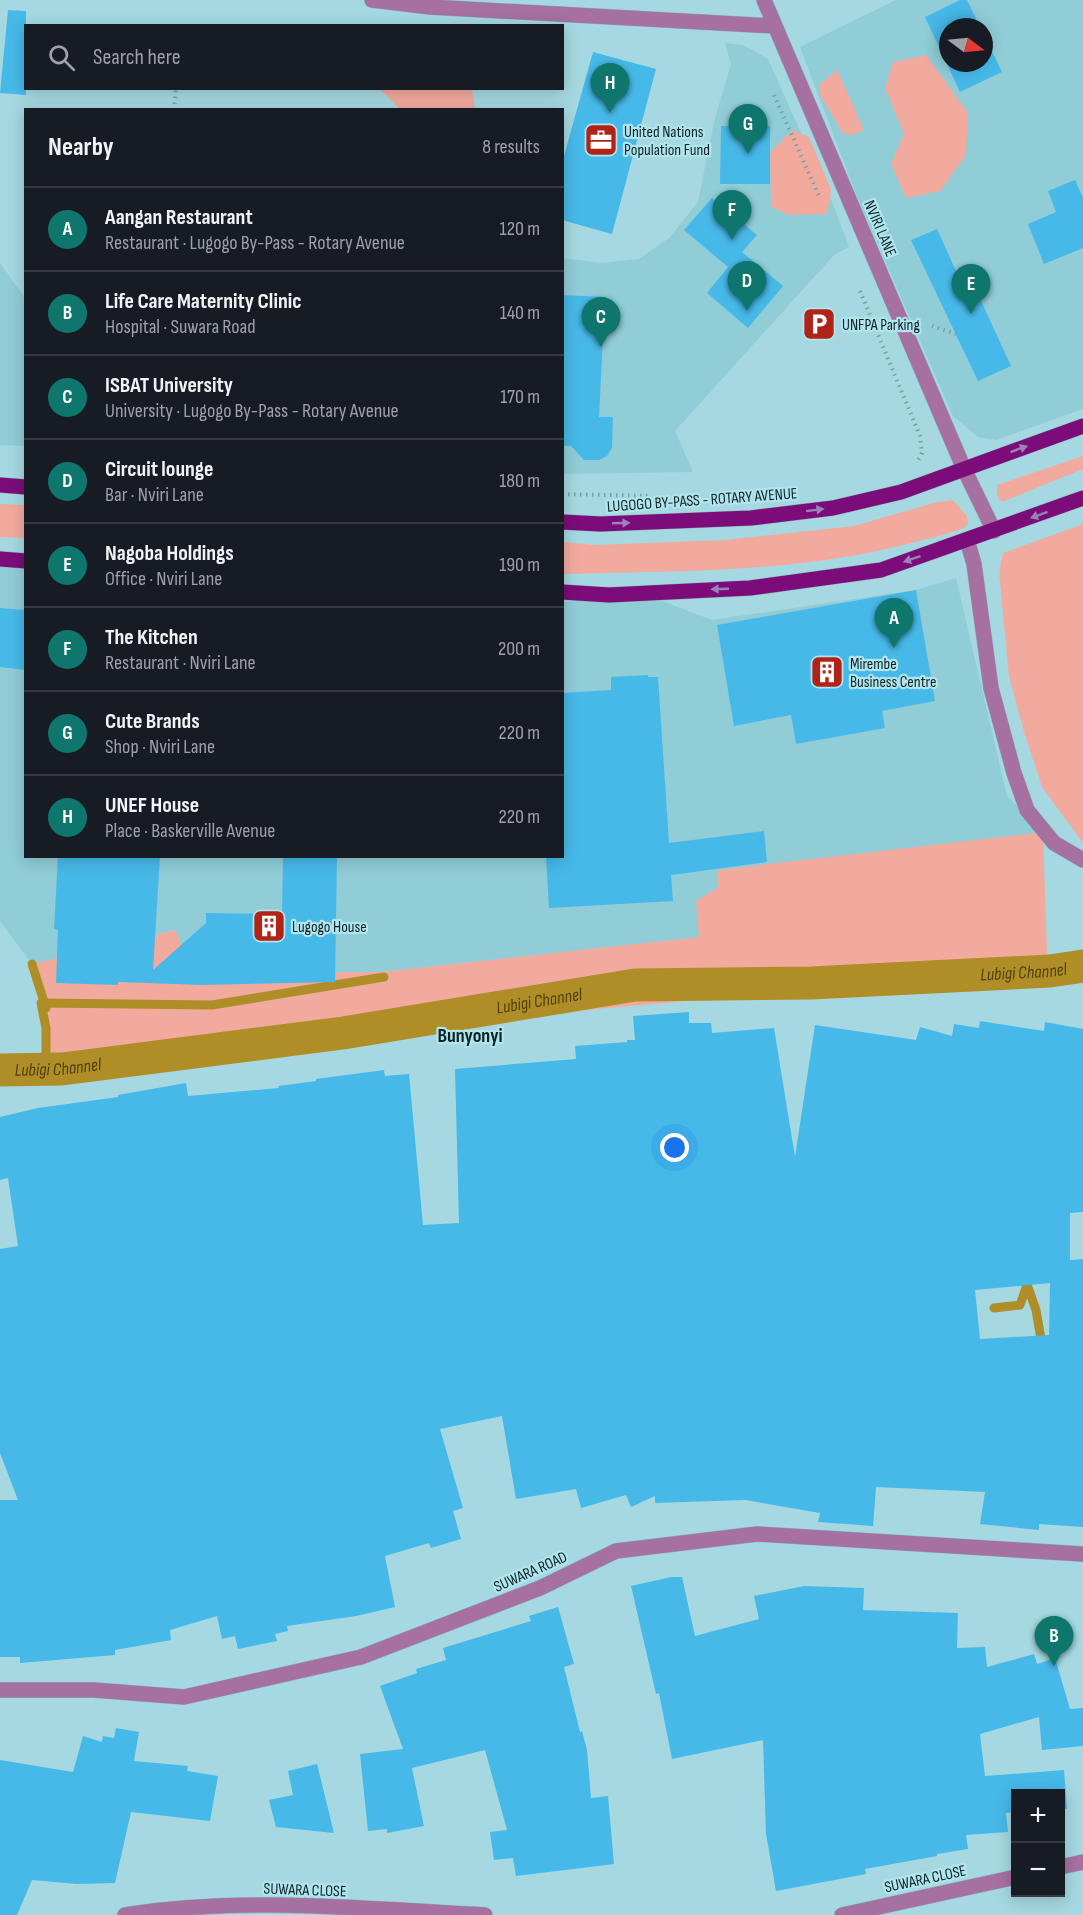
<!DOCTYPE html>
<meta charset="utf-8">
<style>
body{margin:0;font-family:"Sofia Sans Condensed",sans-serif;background:#242831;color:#f1f3f6}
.controls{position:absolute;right:18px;bottom:18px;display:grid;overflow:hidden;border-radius:0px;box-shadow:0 3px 15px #0003}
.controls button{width:54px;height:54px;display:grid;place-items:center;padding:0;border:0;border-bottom:2px solid #363941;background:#171b24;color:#f1f3f6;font:30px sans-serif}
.compass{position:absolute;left:939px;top:18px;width:54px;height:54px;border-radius:50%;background:#171b24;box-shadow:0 3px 15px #0003;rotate:106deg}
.you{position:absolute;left:675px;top:1148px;width:21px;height:21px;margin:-15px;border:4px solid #fff;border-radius:50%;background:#1a73e8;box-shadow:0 0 0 9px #1a73e833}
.badge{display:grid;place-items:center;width:39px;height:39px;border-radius:50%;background:#0f766e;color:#fff;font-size:20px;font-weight:700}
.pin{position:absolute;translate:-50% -50px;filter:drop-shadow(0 2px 3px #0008)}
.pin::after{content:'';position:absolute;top:32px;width:21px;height:18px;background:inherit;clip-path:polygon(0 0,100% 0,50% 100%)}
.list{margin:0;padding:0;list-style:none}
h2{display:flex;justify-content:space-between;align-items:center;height:78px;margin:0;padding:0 24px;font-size:26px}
h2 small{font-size:20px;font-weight:400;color:#9ea1a6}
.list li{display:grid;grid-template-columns:39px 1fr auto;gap:18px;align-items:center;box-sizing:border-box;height:84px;padding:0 24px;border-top:2px solid #363941}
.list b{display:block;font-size:22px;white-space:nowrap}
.list p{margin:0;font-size:20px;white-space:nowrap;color:#9ea1a6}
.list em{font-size:20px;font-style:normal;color:#9ea1a6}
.icon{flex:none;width:33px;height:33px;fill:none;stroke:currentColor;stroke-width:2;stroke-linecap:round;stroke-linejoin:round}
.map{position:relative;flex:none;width:1083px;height:1915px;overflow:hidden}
.search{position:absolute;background:#171b24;box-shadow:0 3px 15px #0003;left:24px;top:24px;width:540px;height:66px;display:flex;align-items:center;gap:15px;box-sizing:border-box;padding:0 21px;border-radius:0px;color:#9ea1a6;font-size:22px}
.panel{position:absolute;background:#171b24;box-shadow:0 3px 15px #0003;left:24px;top:108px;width:540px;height:750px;border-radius:0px}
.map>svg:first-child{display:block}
</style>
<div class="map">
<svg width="1083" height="1915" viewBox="0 0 1083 1915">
<rect width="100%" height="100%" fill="#a5d8e1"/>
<g fill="#90cdd7" fill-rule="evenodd">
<path d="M896,0h187v409l-87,31 -18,-3 -25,-21 -97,-222 -56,-147zM948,27h36v36h-36z"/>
<path d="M725,43l18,2 25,14 66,148 15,40 -15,8 -159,176 18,41 -130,2v-216l39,5 37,-4 30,-21 29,-36 17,-84 16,-54z"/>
<path d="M0,263l25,35v148l-25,-1z"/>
<path d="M0,552l25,2 1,302h536l1,-254 88,-5 61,23 204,-30 40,-12 51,218 36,36 -326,56 -21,13 4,36 -319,35 -190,1 -16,-43 -143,34 -32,-43z"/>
</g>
<g fill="#f3aa9e">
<path d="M926,55l42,58 -2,42 -26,36 -34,7 -15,-34 13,-30 -19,-46 8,-26z"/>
<path d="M837,70l27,60 -12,5 -9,-1 -24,-41v-8z"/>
<path d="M380,89h92l3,20h-75z"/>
<path d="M792,130l17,7 22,52 -1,13 -4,12 -37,1 -18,-8 -1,-54z"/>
<path d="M1083,456v13l-79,32 -5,-1 -2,-4v-11z"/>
<path d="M953,500l14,16 1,7 -4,5c-17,7 -35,10 -53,15 -114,30 -231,28 -348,31v-32l31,3 131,-5 129,-14 83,-24z"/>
<path d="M0,504l25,1v33l-25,-1z"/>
<path d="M1083,524v319l-41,-56 -18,-55 -15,-55 -10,-105 4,-19z"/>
<path d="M1043,832l5,152 -140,7 -95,-1 -318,28 -205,25 -244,24v-63l-14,-40 144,-34 15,43 190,-1 318,-35 -3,-36 21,-13 1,-18z"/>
</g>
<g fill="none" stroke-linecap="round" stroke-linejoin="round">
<g stroke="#b08e27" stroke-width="9">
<path d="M32,964l14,44"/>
<path d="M62,1069l-16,-2v-39l-5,-25 171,2 172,-28"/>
<path d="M1024,1276l12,34 6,35"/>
<path d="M994,1308l26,-3 7,-20"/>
</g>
<path stroke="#b08e27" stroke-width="33" id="s1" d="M0,1070l62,-1 281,-36 292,-48 176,-2 239,-12 33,-5"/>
</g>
<g fill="#47b9e9" fill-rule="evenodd">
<path d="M960,0h7l13,27h-32v36h36v-28l18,37 -42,20 -35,-75z"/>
<path d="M8,10l18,1v84l-26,-2z"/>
<path d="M593,52l63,17 -44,165 -50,-14v-57z"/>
<path d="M721,126h49v58h-50z"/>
<path d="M1075,180l8,18v50l-39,16 -16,-40 28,-12 -8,-21z"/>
<path d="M712,198l45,37 -15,17 41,34 -35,42 -41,-35 21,-26 -44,-37z"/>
<path d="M937,229l24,53 9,-5 41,89 -33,15 -67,-141z"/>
<path d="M562,295l43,2 -6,120h14l-1,31 -5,8 -8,4h-15l-13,-14h-9z"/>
<path d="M916,590l19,111 -53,10 3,17 -89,16 -5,-29 -57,11 -17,-101z"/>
<path d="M0,608l26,2v60l-26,-3z"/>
<path d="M648,675v2h10l11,166 95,-12 3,31 -96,13 2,26 -124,7 -3,-52h16v-163l49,-3v-13z"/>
<path d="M58,856h102l-7,114 53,-47v-10l76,1 1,-58h54l-2,126 -133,3 -84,-3v3l-62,-2 2,-53 -4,-1z"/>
<path d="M689,1012v11h22l1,10 62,-5 21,129 20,-132 101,15 4,-13 32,9 2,-12 25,4 1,-7 64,10 1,-9 38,7v183l-13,1v47l13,-1v268l-44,-3v6l-59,-6 5,-32 -109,-5 -3,39 -55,-4 2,-9 -75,-13 -90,3v-7l-24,11 -5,-12 -45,13 -5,-19 -60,10 -14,-83 -62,13 23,79 -10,3 8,28 -30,9 -2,-5 -44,13 10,51 -39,9 -69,10 1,5 -13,3 2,7 -39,8 -3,-13 -13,3 -5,-23 -47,14 1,10 -56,10v5l-95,8v-6h-20v-157h18l-18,-47v-204l18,-3 -10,-68 -8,2v-63l38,-9 80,-11v-2l68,-12 2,13 91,-8 -1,-2 38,-5v-2l68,-9 1,6 24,-2 14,151 36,-2 -4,-154 121,-10 -1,-13 52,-4v-2h8l-2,-24zM1050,1283l-1,52 -69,4 -5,-49z"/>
<path d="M671,1577h11l13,59 64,-17 -5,-23 50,-10 60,2 -1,22 95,3 -1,35 28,-1 2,20 47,-13 3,10 18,-6 15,51 13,-1v38l-41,4 -3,-33 -59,17 5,42 79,-6 3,39h-7v-15h-44v18l-10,1 2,19 -42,3 2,14 -31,5v2l-72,13 1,5 -90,17 -10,-57 -3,-94 -91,19 -13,-66 -3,1 -25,-108z"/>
<path d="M558,1607l16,57 -10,3 16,65 2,-1 5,19 4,48 17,-2 6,68 -98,12 -3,-18 -19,2 -4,-28 17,-2 -22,-80 -73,18 12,58 -37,7v-4l-19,2 -8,-77 43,-5 -23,-63 37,-13 -1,-4 30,-9 -3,-12 88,-27 -2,-5z"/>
<path d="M116,1728l23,4 -5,29 54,5 -1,5 31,5 -8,45 -79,-9 -16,71 -38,1 -45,-4 -15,35h-17v-155l73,12 10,-36 19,6 1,-6 11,2z"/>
<path d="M317,1764l17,69 -58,-6 -7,-27 24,-5 -5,-24z"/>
</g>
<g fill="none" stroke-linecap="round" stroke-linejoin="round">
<g stroke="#87b4bc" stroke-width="16">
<g id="minor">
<path d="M372,0l58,7 345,19"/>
<path d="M764,0l200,469 30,62"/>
<path d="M967,540l7,24 17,124 23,85 13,37 27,33 29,17"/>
<path d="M0,1690h94l90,7 177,-40 179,-69 76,-37 141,-17 326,20"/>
<path d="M1060,1867l23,-5"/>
<path d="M125,1915c119,-19 240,-6 360,0"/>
<path d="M842,1915l174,-38"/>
</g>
</g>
<g stroke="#87b4bc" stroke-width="16">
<g id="major">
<path d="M0,485l26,2"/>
<path d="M562,522l38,2 151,-6 82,-10 68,-16 182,-66"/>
<path d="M0,559l26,2"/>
<path d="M562,592l47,3 141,-7 131,-18 202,-72"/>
</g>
</g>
<g stroke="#78a2a9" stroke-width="4" stroke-dasharray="1.5 4.5" stroke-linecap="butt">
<path d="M774,95l45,101"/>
<path d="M174,110l2,-22"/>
<path d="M860,291l60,145 2,17 -5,9"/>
<path d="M932,326l24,8"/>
<path d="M562,494l90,2"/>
</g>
<use href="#minor" stroke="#a670a1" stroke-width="15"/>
<use href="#major" stroke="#7c0c79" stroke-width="15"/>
</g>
<defs><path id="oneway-solid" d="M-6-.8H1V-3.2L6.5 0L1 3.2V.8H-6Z" transform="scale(1.5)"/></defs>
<g fill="#9983b9">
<use href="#oneway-solid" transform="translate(1019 449) rotate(-20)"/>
<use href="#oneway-solid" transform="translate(815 510) rotate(-7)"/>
<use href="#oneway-solid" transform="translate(1039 515) rotate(160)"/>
<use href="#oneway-solid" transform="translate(621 523) rotate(-2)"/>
<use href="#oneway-solid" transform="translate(912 559) rotate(161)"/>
<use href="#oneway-solid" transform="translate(720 589) rotate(178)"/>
</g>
<defs>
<g id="office-square" transform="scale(1.725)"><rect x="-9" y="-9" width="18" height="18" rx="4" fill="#b22317" stroke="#b1e5ee"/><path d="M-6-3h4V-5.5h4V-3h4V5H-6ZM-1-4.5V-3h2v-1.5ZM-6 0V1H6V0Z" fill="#fff"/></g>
<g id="parking-square" transform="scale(1.725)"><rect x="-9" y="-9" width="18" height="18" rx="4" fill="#b22317" stroke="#b1e5ee"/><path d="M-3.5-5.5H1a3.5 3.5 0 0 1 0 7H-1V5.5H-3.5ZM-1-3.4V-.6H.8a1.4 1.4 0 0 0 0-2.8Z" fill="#fff"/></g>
<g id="building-square" transform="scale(1.725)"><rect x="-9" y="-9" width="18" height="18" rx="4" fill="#b22317" stroke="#b1e5ee"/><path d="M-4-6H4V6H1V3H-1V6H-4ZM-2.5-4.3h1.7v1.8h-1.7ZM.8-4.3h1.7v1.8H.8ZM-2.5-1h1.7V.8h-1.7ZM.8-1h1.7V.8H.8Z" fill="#fff"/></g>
</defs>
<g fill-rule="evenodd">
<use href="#office-square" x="601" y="140"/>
<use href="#parking-square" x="819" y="324"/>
<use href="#building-square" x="827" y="672"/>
<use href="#building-square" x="269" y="926"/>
</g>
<g text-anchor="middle" stroke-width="4.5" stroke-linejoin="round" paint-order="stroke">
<g font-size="16" fill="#0e2326" stroke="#b1e5ee" text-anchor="start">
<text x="624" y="137">United Nations<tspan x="624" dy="18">Population Fund</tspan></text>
<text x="842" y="330">UNFPA Parking</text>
<text x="850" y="669">Mirembe<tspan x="850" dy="18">Business Centre</tspan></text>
<text x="292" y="932">Lugogo House</text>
</g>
<g font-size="16" fill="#0e2326" stroke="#b1e5ee">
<text transform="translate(881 228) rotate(67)" y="6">NVIRI LANE</text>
<text transform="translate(702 499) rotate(-4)" y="6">LUGOGO BY-PASS - ROTARY AVENUE</text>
<text transform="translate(530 1571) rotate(-24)" y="6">SUWARA ROAD</text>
<text transform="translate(925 1878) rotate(-12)" y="6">SUWARA CLOSE</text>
<text transform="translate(305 1889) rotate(2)" y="6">SUWARA CLOSE</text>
</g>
<g font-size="18" font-style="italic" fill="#524109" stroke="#b1e5ee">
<text dy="6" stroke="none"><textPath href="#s1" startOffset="1030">Lubigi Channel</textPath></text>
<text dy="6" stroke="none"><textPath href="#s1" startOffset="544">Lubigi Channel</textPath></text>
<text dy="6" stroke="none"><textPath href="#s1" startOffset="58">Lubigi Channel</textPath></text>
</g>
<g font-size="20" font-weight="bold" fill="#0e2326" stroke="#b1e5ee">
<text x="470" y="1042">Bunyonyi</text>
</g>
</g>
</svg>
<div class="controls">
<button>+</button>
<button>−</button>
</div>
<svg class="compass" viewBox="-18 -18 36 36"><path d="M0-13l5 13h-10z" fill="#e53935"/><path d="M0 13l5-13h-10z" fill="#9ea1a6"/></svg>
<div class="you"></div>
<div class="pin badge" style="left:894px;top:648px">A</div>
<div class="pin badge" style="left:1054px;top:1666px">B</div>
<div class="pin badge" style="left:601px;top:347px">C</div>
<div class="pin badge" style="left:747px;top:311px">D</div>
<div class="pin badge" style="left:971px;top:314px">E</div>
<div class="pin badge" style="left:732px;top:240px">F</div>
<div class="pin badge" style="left:748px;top:154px">G</div>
<div class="pin badge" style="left:610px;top:113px">H</div>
<div class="search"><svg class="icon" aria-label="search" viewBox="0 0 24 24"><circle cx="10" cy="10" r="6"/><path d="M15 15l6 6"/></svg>Search here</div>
<section class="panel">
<h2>Nearby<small>8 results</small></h2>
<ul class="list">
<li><span class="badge">A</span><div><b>Aangan Restaurant</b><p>Restaurant · Lugogo By-Pass - Rotary Avenue</p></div><em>120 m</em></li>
<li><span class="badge">B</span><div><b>Life Care Maternity Clinic</b><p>Hospital · Suwara Road</p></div><em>140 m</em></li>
<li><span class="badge">C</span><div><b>ISBAT University</b><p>University · Lugogo By-Pass - Rotary Avenue</p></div><em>170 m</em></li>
<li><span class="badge">D</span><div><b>Circuit lounge</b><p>Bar · Nviri Lane</p></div><em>180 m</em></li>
<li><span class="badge">E</span><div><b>Nagoba Holdings</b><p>Office · Nviri Lane</p></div><em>190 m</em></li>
<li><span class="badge">F</span><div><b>The Kitchen</b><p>Restaurant · Nviri Lane</p></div><em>200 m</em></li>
<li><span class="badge">G</span><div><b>Cute Brands</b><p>Shop · Nviri Lane</p></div><em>220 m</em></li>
<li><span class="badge">H</span><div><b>UNEF House</b><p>Place · Baskerville Avenue</p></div><em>220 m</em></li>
</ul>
</section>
</div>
